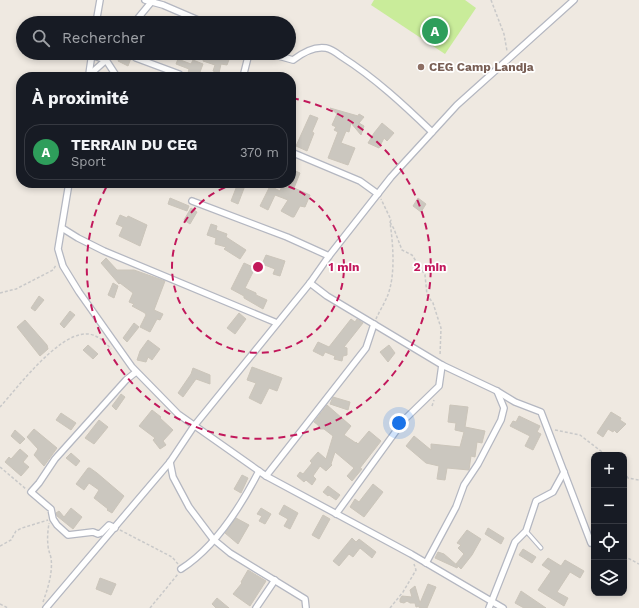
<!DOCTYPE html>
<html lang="fr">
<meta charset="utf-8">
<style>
body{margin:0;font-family:"Work Sans",sans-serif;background:#20242c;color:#f1f3f6}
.controls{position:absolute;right:12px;bottom:12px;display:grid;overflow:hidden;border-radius:8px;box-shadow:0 2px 6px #0003}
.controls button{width:36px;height:36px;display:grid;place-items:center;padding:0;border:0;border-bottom:1px solid #363941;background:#171b24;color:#f1f3f6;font:20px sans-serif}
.you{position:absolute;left:399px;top:423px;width:14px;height:14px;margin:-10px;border:3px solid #fff;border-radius:50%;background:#1a73e8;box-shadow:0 0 0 6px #1a73e833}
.badge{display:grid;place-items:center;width:26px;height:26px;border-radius:50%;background:#1a73e8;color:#fff;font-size:13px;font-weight:700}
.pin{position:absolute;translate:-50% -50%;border:2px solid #fff;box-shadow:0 1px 4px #0006}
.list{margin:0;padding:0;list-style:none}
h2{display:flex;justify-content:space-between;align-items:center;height:52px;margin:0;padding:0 16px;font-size:17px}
h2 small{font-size:13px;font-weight:400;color:#9ea1a6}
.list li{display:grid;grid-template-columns:26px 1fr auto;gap:12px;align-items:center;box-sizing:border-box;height:56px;margin:0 8px 8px;padding:0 8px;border:1px solid #363941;border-radius:16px}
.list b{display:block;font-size:15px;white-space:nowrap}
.list p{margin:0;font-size:13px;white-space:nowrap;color:#9ea1a6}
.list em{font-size:13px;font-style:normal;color:#9ea1a6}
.icon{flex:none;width:22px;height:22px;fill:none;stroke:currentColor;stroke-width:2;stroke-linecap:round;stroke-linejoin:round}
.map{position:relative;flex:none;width:639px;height:608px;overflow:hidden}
.search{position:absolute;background:#171b24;box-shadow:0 2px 6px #0003;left:16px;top:16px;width:280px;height:44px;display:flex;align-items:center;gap:10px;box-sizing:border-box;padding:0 14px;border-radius:22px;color:#9ea1a6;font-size:15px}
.panel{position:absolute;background:#171b24;box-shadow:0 2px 6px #0003;left:16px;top:72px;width:280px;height:116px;border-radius:16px}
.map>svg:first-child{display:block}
</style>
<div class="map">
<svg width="639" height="608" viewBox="0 0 639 608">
<rect width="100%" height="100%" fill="#efe9e1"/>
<path fill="#c9ec9a" d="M374,0h91l11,8 -31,46 -74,-49z"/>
<g fill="#cbc7bf" stroke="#cbc5ba">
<path d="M122,53h11l-5,13 -10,-5z"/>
<path d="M205,54l13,4 1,-4 11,3 -3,8 -6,-1 -2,9 -6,-2 2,-6 -12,-4z"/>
<path d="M178,59l13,5 2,-4 10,4 -3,8 12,4v1h-25l2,-8 -13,-5z"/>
<path d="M330,108l28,8 1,-2 5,3 -5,6 5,3 -3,9 -10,-12 -2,9 -3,-1 -5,12 14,5 -7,17 -20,-7 10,-26 -4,-2 2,-3 -4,-2 5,-11z"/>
<path d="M310,115l8,3 -6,14 2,1 -7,18 -11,-5z"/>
<path d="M382,123l12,10 -7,8 -3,-3 -5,10 -11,-5 6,-10z"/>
<path d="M291,169l9,4 -6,15 16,7 -5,12 -5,-1 -6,11h-2l-11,-6 7,-11 -13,-5 -7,15 -8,-4 10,-20 10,5 3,-8h8z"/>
<path d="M238,183h8l-8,21 -7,-3z"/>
<path d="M170,198l19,8 -2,5 -19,-7z"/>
<path d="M418,198l8,6 -5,8 -8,-6z"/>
<path d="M191,208l6,4 -7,12 -6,-4z"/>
<path d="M120,215l7,3 1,-2 19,9 -7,21 -21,-10 4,-9 -7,-3z"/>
<path d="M211,224l6,2 -1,4 11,4 -1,3 20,13 -6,9 -16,-10 2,-2 -11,-3 1,-6 -9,-3z"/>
<path d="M266,255l19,6 -5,15 -7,-2 2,-5 -13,-5z"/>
<path d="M106,258l11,12h17l31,11 -11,29 9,4 -3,6 -3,-1 -7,13 -10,-5 6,-12 -1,-2 -13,-7 2,-2 -5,-2 4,-9 -13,-10 -1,1 -18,-21z"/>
<path d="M244,263l11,5 -10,20 11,5v2l11,5 -4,9 -19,-11v-2l-13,-7z"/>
<path d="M113,283l5,3 -4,12 -6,-3z"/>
<path d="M39,296l5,4 -9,11 -4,-3z"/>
<path d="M70,311l5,4 -11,13 -4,-4z"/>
<path d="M239,313l7,6 -11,15 -8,-6z"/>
<path d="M351,319l4,3 2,-3 6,4 -19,24 3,1v7l-4,1 -1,5 -8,-2 1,-3 -10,-4 -2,4 -10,-5 5,-9 11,5z"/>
<path d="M25,320l22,25 1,4 -8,7 -23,-29z"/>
<path d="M134,323l5,4 -12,15 -4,-4z"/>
<path d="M148,340l12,9 -8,11 -4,-3 -2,5 -9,-2 3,-9z"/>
<path d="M88,345l10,9 -5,5 -10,-9z"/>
<path d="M389,345l6,8 -7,9 -8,-10z"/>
<path d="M252,367l30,11 -5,13 -8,-3 -8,16 -12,-6 7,-15 -9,-3z"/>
<path d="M193,368l17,7v9l-14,-5 -13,18 -5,-4 13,-19z"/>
<path d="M121,394l4,3 -9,13 -4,-4z"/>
<path d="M333,397l17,5 -2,8 -18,-6z"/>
<path d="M327,405l24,21 -7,9 12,8v-1l2,2 11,-13 12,10 -21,27 2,1 -10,12 -5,-5 7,-8 -19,-16 -4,12 1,1 -6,6 -6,-5 -7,10 3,3 -4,6 -6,-5 -2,2 -7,-6 3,-4 3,2 9,-11 -2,-2 8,-9 8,7 7,-23 -9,-7h-4l-2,-4 -4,-3z"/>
<path d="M450,405l18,2 -3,20 20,4 -3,12 -5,-1 -2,15 -4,-1 -2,14 -22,-2 -2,12 -8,-1 2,-13 -13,-3 -20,-17 8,-10 17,14v-6l29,3 4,-15 -9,-2 1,-7 -8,-1z"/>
<path d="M152,410l9,7 -1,1 13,12 -10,11 3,4 -6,4 -7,-9 2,-2 -16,-12z"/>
<path d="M611,412l10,6 -1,2 6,4 -9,9 -3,-3 -1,2 -5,-3 -5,8 -6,-4z"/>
<path d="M61,413l15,10 -5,7 -15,-10z"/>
<path d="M519,416l21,10 -3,6 4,2 -8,16 -8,-4 5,-10 -20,-10 3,-5 3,1z"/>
<path d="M99,420l9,7 -14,17 -9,-6z"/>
<path d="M34,429l23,19 -13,18 -10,-11 4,-6 -11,-12z"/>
<path d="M15,430l10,9 -5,5 -9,-8z"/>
<path d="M20,449l8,7 -5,6 6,5 -8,9 -16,-14 4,-5 2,2z"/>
<path d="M71,453l9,8 -4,5 -10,-8z"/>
<path d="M88,468h2l7,5 27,23 -12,17 -5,-3 1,-1 -14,-11 5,-8 -10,-7 -5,7 -8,-6z"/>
<path d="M242,475l6,3 -7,15 -7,-4z"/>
<path d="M373,484l10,8 -19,25 -14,-10 5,-8 4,3z"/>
<path d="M328,486l12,9 -4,5 -7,-5 -1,1 -5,-4z"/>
<path d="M284,505l14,8 -8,16 -6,-3 4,-7 -9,-5z"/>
<path d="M71,508l11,9 -9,12 -16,-13 -1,-3 3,-2 5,6z"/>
<path d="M261,508l10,6 -6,10 -6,-3 3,-5 -5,-2z"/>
<path d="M323,515l7,4 -11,20 -7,-4z"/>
<path d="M236,518l13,7 -11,19 -13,-11z"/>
<path d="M488,528l16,10 -3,6 -16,-10z"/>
<path d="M467,530l14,9 -9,16 -11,14 -5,-5 8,-10 -6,-6 3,-3 -4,-2z"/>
<path d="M352,538l4,4 3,-3 17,13 -4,6 -12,-10 -7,9 -4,-3 -10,12 -6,-5z"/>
<path d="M523,549l13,8 -4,6 -13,-8z"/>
<path d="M438,552l6,2 14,12 -1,2 -22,-10z"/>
<path d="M548,558l13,8 4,-6 19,11 -4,7 -10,-6 -13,20 11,6 -4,8 -26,-16 13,-19 -9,-6z"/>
<path d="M248,570l18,11 -16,25 -17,-12 9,-11 -1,-1z"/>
<path d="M100,578l16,6 -5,11 -15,-6z"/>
<path d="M428,584l8,3 -9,21h-8l1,-2 -4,1 -1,-4h-5l-3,-2 -3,2 -4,-1v-3l2,-3 10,1 -2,-7 5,-4 5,17z"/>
<path d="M521,591l25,17h-22l-9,-5z"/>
<path d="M217,598l12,10h-13l-4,-4z"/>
</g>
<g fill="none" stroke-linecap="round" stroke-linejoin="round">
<g stroke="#b4b7c1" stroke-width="5">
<path id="lane" d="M526,531l15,17"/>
</g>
<g stroke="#b4b7c1" stroke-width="8">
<g id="street">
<path d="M145,0l18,5 42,18"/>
<path d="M96,23l4,-23"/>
<path d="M134,23l19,-23"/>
<path d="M138,53l-2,5 43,16"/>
<path d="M268,53l25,7c9,-7 21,-14 33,-12 6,1 12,6 16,9 33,21 62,48 90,75"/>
<path d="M91,55l15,5 11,17"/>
<path d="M89,74l3,-21"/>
<path d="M87,77l19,-17 5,-7"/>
<path d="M243,77l6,-24"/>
<path d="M291,152l69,29 18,13"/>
<path d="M69,183l-11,66 5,17 16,26 53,75 46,47 88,62 145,78 92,54"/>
<path d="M192,201l95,36 42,19"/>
<path d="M62,228l16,10 26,13 173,72"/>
<path d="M310,283l17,13 115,69 55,26 18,11 26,10 50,131"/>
<path d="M170,462l3,15 16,30 24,32 17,14 75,46 1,9"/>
<path d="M266,476l100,-128 8,-24"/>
<path d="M336,514l68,-94 35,-34 3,-21"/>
<path d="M115,528l-6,-3 -8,8 -3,1 -5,-2 -25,3 -11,-10 -4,-6 -2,-10 -20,-17 8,-9 16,-24 71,-79 10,-8"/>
<path d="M426,563l30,-56 8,-22 14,-21 23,-44 3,-12 -7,-17"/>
<path d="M181,569c35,-22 60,-63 78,-98"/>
<path d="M46,608l124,-146 24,-36 116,-143 19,-27 62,-79 66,-72 117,-105"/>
<path d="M256,608l19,-28"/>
<path d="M489,608l26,-66 11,-11 10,-30 17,-9 11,-20"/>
</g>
</g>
<g stroke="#c9c9c9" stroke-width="1.5" stroke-dasharray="3 2" stroke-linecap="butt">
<path d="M491,0l13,34 3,17"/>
<path d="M390,222l4,7 8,21 10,5 13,20 2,20 6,8 8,25 -1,28"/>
<path d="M0,293l16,-4 37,-19 3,-5"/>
<path d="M376,319c3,-7 8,-15 11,-22 9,-21 6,-53 3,-75l1,-2 -10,-21"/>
<path d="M432,406l2,-6"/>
<path d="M0,407c18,-20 57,-72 85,-73 11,-1 20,8 26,15"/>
<path d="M555,430l25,5 26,20"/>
<path d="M0,467l26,22"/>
<path d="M624,472l4,6 11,2"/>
<path d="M120,530l52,27 6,7"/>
<path d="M0,546l11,-6 5,-9 6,-3 26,-8"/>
<path d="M624,556l15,8"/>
<path d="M43,602c5,-14 10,-30 8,-44 -1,-5 -3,-8 -3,-13 -1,-7 0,-15 1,-22"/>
<path d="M0,604l8,4"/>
<path d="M150,608l28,-34"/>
<path d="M390,608l13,-16 13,-22 -2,-6"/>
</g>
<use href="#lane" stroke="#fff" stroke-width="3"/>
<use href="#street" stroke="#fff" stroke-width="5.5"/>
</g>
<g fill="none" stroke="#c2185b" stroke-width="2" stroke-dasharray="7 5">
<path d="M277 183A86 86 0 1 1 239 183"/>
<path d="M292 98A172 172 0 1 1 108 184"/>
</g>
<circle fill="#8d6e63" stroke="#fff" stroke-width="1.5" cx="421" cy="67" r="4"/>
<g text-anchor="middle" stroke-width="3.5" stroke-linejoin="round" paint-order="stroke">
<g font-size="12" font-weight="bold" fill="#785e54" stroke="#fff" text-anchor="start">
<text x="429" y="71">CEG Camp Landja</text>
</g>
</g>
<circle cx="258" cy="267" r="6" fill="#c2185b" stroke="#fff" stroke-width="2"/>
<g font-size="12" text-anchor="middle" font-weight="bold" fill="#c2185b" stroke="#fff" stroke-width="3.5" stroke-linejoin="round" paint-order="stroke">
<text x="344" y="271">1 min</text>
<text x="430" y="271">2 min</text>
</g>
</svg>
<div class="controls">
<button>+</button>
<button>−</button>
<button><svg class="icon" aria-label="locate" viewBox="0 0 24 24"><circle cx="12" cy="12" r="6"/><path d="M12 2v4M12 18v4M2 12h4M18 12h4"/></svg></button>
<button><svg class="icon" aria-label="layers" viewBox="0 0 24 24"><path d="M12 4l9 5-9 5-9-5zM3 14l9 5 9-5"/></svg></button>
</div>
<div class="you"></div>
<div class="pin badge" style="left:435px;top:31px;background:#2e9e5b">A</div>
<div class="search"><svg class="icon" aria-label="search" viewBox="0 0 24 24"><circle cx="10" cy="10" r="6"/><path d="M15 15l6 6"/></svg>Rechercher</div>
<section class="panel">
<h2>À proximité<small></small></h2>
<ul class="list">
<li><span class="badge" style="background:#2e9e5b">A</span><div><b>TERRAIN DU CEG</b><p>Sport</p></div><em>370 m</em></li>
</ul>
</section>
</div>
